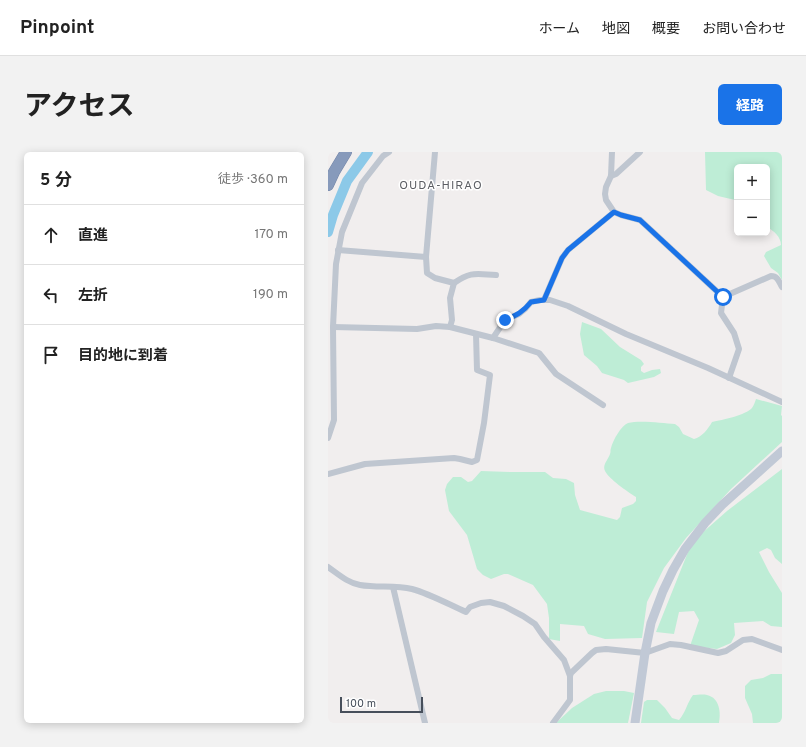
<!DOCTYPE html>
<html lang="ja">
<meta charset="utf-8">
<style>
body{margin:0;font-family:Overpass,"Noto Sans JP",sans-serif;background:#f2f2f2;color:#222}
.controls{position:absolute;right:12px;top:12px;display:grid;overflow:hidden;border-radius:6px;box-shadow:0 2px 10px #0003}
.controls button{width:36px;height:36px;display:grid;place-items:center;padding:0;border:0;border-bottom:1px solid #e0e0e0;background:#fff;color:#222;font:20px sans-serif}
.scale{position:absolute;left:12px;bottom:10px;width:83px;box-sizing:border-box;padding-left:4px;border:2px solid #474f5b;border-top:0;font-size:11px;line-height:14px;white-space:nowrap;color:#474f5b;-webkit-text-stroke:3px #fff;paint-order:stroke}
.stop{position:absolute;width:12px;height:12px;margin:-9px;border:3px solid #1a73e8;border-radius:50%;background:#fff}
.stop.end{background:#1a73e8;border-color:#fff;box-shadow:0 1px 4px #0008}
.list{margin:0;padding:0;list-style:none}
h2{display:flex;justify-content:space-between;align-items:center;height:52px;margin:0;padding:0 16px;font-size:17px}
h2 small{font-size:13px;font-weight:400;color:#767676}
.list li{display:grid;grid-template-columns:26px 1fr auto;gap:12px;align-items:center;box-sizing:border-box;height:60px;padding:0 16px;border-top:1px solid #e0e0e0}
.list b{display:block;font-size:15px;white-space:nowrap}
.list em{font-size:13px;font-style:normal;color:#767676}
.icon{flex:none;width:22px;height:22px;fill:none;stroke:currentColor;stroke-width:2;stroke-linecap:round;stroke-linejoin:round}
.map{position:relative;flex:none;width:454px;height:571px;overflow:hidden;border-radius:6px}
header{display:flex;align-items:center;gap:24px;box-sizing:border-box;height:56px;padding:0 20px;background:#fff;border-bottom:1px solid #e0e0e0}
header strong{font-size:19px}
nav{display:flex;gap:22px;margin-inline-start:auto;font-size:14px}
.intro{display:flex;align-items:center;justify-content:space-between;box-sizing:border-box;height:96px;padding:0 24px}
h1{margin:0;font-size:28px}
.button{padding:10px 18px;border-radius:6px;background:#1a73e8;color:#fff;font-size:14px;font-weight:700}
main{display:flex;gap:24px;padding:0 24px}
aside{flex:1;background:#fff;border-radius:6px;box-shadow:0 2px 10px #0003}
.map>svg:first-child{display:block}
</style>
<header>
<strong>Pinpoint</strong>
<nav><a>ホーム</a><a>地図</a><a>概要</a><a>お問い合わせ</a></nav>
</header>
<div class="intro"><h1>アクセス</h1><a class="button">経路</a></div>
<main>
<aside>
<h2>5 分<small>徒歩 · 360 m</small></h2>
<ul class="list">
<li><svg class="icon" aria-label="ahead" viewBox="0 0 24 24"><path d="M12 20V5M6 11l6-6 6 6"/></svg><div><b>直進</b></div><em>170 m</em></li>
<li><svg class="icon" aria-label="left" viewBox="0 0 24 24"><path d="M17 20v-9H6M10 6l-5 5 5 5"/></svg><div><b>左折</b></div><em>190 m</em></li>
<li><svg class="icon" aria-label="arrive" viewBox="0 0 24 24"><path d="M6 21V4h12l-3 4 3 4H6"/></svg><div><b>目的地に到着</b></div></li>
</ul>
</aside>
<div class="map">
<svg width="454" height="571" viewBox="0 0 454 571">
<rect width="100%" height="100%" fill="#f1eeee"/>
<g fill="#beedd6">
<path d="M377,0h77v128l-4,-7 -7,-5 -7,-12 2,-4 15,-7c0,-8 -7,-14 -14,-18v-60h-30v35l-2,-2 -17,-4 -12,-6z"/>
<path d="M254,170l19,7 19,18 21,13 3,4 -3,3v4l3,2 8,-3 8,-1 1,4 -7,4 -26,6 -4,-3 -22,-7 -5,-7 -13,-11 -4,-21z"/>
<path d="M428,247l26,7 -1,9 1,1v26l-51,47 -45,49 -22,30 -17,34 -5,36 -37,1 -17,-5 -4,-8 -24,-2v17l-11,-2v-21l-2,-14 -14,-19 -25,-11h-4l-13,5 -8,-4 -6,-6 -10,-34 -18,-24 -4,-21 2,-6 6,-7h8l7,5 4,-1 9,-10 30,1h34l8,6 13,1 8,4 1,12 5,15 37,10 3,-3 2,-9 11,-4 3,-3v-4c-8,-5 -27,-18 -31,-26 -3,-6 3,-11 5,-17 1,-2 0,-4 1,-6 2,-8 10,-22 17,-25 11,-3 35,0 47,1l4,3 4,7 11,5c8,-2 14,-10 18,-17 10,-2 34,-7 40,-14 2,-3 3,-6 4,-9z"/>
<path d="M454,317v95l-7,-6 -4,-8 -4,-2 -8,4 10,20 13,21v34l-11,-1 -8,-5 -29,2 1,12 -4,8 -14,6 -27,-3 9,-26 -5,-9 -15,1 -5,22 -18,-2 36,-90 35,-31z"/>
<path d="M443,522h11v49h-29l-1,-9 -7,-16v-12l6,-6 12,-2z"/>
<path d="M278,539h18l10,2 -6,30h-72l16,-15 22,-14z"/>
<path d="M365,543c4,0 10,-1 14,0 13,3 14,18 12,28h-78l3,-21 3,-2h10l8,8 7,10 7,2c7,-8 8,-17 14,-25z"/>
</g>
<g fill="none" stroke-linecap="round" stroke-linejoin="round">
<path stroke="#8cc9e8" stroke-width="10" d="M0,80l5,-17 14,-34 21,-29"/>
<g stroke="#7385a7" stroke-width="12">
<path id="highway" d="M0,33l6,-13 12,-20"/>
</g>
<g stroke="#bfc6d0" stroke-width="6">
<path d="M107,0l-9,105 1,16 8,5 19,5 -4,15 2,22 -2,7"/>
<path d="M284,0l-1,24 -5,11 -1,7 1,6 8,12 7,3 19,5 83,77"/>
<path d="M283,24l5,-2 24,-22"/>
<path d="M10,98l88,7"/>
<path d="M126,131c17,-12 22,-9 42,-8"/>
<path d="M395,145l-2,16 13,20 5,16 -10,29"/>
<path d="M395,145l48,-21c7,0 8,6 11,11"/>
<path d="M216,148l18,-42 6,-8 46,-38"/>
<path d="M5,175l84,2 19,-3 14,1 43,11 46,15 17,21 47,31"/>
<path d="M165,186l12,-18 14,-6 6,-5 6,-7 9,-2h10l18,6 58,28 82,34 74,34"/>
<path d="M0,286l6,-18 -1,-93 3,-63 6,-32 20,-49 21,-27 6,-4"/>
<path d="M0,322l37,-10 89,-6 6,1 12,3 5,-2 7,-37 6,-48 -13,-5 -1,-36"/>
<path d="M0,415c10,7 20,16 32,18 17,3 35,0 52,4 18,5 36,15 54,23l4,-5 11,-4 9,-1 14,4 19,10 12,8 9,13 20,23 6,16"/>
<path d="M65,435l32,136"/>
<path d="M225,571l17,-23v-24l1,-3 21,-20 4,-3 10,-1 39,4 25,-9 11,1 37,8 8,-2 17,-11 9,-1 30,11"/>
</g>
<path stroke="#c1c9d6" stroke-width="9" d="M307,571l10,-70 6,-30 12,-32 10,-21 12,-21 20,-26 17,-18 60,-54"/>
<use href="#highway" stroke="#879abb" stroke-width="11"/>
</g>
<g fill="none" stroke-linecap="round" stroke-linejoin="round">
<path stroke="#1a73e8" stroke-width="5" d="M177,168c12,-5 18,-8 26,-18l13,-2 18,-42 6,-8 46,-38 7,3 19,5 83,77"/>
</g>
<g text-anchor="middle" stroke-width="3" stroke-linejoin="round" paint-order="stroke">
<g font-size="12" letter-spacing="1" fill="#5b5d63" stroke="#fff">
<text x="113" y="37">OUDA-HIRAO</text>
</g>
</g>
</svg>
<div class="controls">
<button>+</button>
<button>−</button>
</div>
<div class="scale">100 m</div>
<div class="stop" style="left:395px;top:145px"></div>
<div class="stop end" style="left:177px;top:168px"></div>
</div>
</main>
